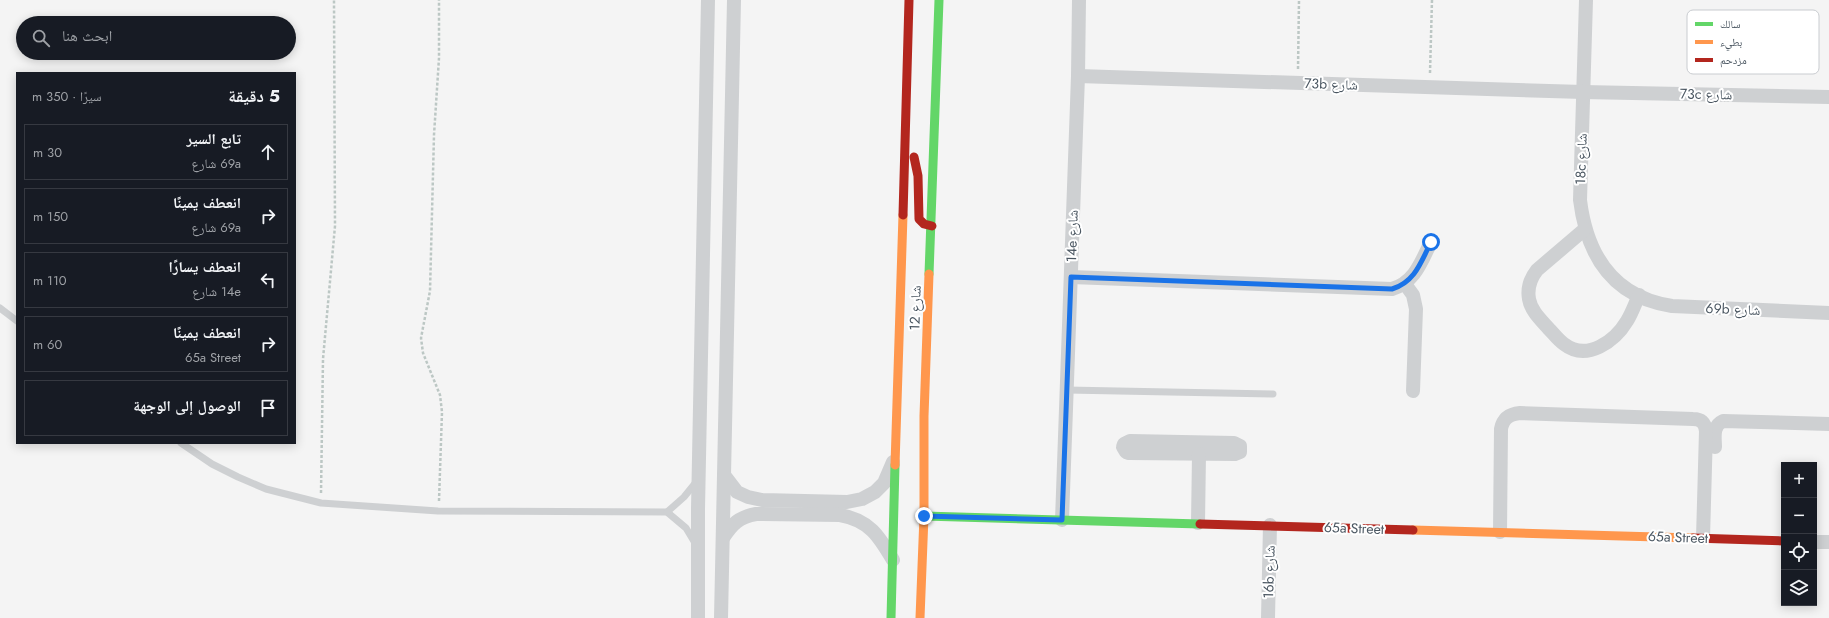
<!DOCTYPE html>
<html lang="ar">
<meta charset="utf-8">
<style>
body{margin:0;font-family:Jost,"Noto Naskh Arabic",sans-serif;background:#242831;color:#f1f3f6;direction:rtl}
.controls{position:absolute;right:12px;bottom:12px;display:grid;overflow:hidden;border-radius:0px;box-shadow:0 2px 10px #0003}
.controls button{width:36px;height:36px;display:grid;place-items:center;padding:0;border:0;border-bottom:1px solid #363941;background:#171b24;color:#f1f3f6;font:20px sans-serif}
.stop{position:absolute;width:12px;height:12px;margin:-9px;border:3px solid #1a73e8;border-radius:50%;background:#fff}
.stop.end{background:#1a73e8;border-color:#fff;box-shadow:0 1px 4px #0008}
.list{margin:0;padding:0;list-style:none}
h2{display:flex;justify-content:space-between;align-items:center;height:52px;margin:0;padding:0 16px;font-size:17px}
h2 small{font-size:13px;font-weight:400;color:#9ea1a6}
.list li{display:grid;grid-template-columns:26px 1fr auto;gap:12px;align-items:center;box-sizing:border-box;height:56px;margin:0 8px 8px;padding:0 8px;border:1px solid #363941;border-radius:0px}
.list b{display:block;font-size:15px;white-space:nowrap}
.list p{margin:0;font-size:13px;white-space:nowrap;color:#9ea1a6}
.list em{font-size:13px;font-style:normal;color:#9ea1a6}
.icon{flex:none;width:22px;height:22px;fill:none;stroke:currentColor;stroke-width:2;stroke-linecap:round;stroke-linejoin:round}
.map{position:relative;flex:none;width:1829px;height:618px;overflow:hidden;direction:ltr}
.search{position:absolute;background:#171b24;box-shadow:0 2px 10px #0003;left:16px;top:16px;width:280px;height:44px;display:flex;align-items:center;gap:10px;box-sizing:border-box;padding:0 14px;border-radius:22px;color:#9ea1a6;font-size:15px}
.panel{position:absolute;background:#171b24;box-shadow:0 2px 10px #0003;left:16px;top:72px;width:280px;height:372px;border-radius:0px;direction:rtl}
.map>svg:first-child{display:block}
</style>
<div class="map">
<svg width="1829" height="618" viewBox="0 0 1829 618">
<rect width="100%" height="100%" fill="#f4f4f4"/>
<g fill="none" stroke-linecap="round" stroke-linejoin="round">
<g stroke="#bcc7c4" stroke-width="2.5" stroke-dasharray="3 2" stroke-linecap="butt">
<path d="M1298,69l1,-69"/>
<path d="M1430,73l2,-73"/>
<path d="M321,493l2,-134 12,-133 -1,-226"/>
<path d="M439,501l3,-89 -2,-17 -17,-42 -2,-15 9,-47 4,-156 5,-77v-58"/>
</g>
<g stroke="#ced0d2" stroke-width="7">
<path d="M0,308l17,13"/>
<path d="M1067,390l206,4"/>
<path d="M181,443l31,21 26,13 28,12 55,14 117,8 229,1 19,16 9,15"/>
<path d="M667,512l17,-15 13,-16"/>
</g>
<g stroke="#ced0d2" stroke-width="14">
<path d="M1586,0l-6,200c7,56 33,97 92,106l157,7"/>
<path d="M1078,76l505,16 246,5"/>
<path d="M1585,229l-48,41c-7,9 -10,18 -8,29 2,12 12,21 20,30 5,5 9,11 15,15 23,18 51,-3 63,-23 5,-8 8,-17 12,-26"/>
<path d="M1071,277l321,12c23,-7 29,-27 39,-47"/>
<path d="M1405,284l8,11 3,14 -3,82"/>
<path d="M1130,441l104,2 6,3v6l-5,2 -106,-1 -3,-1 -3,-5 1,-3z"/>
<path d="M1715,447c0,-9 -3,-21 8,-26l106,3"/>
<path d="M724,475l13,17 11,5 14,3 85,2 15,-3 13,-7 9,-9 9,-21"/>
<path d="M1062,520l16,-444 1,-76"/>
<path d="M1198,523l1,-69"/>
<path d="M1500,532l1,-103c2,-11 9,-15 19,-16l173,6c8,0 12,4 13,12l-3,107"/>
<path d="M723,538c9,-14 16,-21 33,-24l84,1c29,5 39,21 53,45"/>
<path d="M1814,542h15"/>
<path d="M698,618v-109l10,-509"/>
<path d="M721,618l13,-618"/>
<path d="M1268,618l2,-93"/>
</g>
<g stroke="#63d668" stroke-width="9">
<path d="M929,274l10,-274"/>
<path d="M924,516l276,8"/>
<path d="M891,618l4,-153"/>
</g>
<g stroke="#ff974d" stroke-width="9">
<path d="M895,465l8,-250"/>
<path d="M1413,530l280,8"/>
<path d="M920,618l4,-102v-100l5,-142"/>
</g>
<g stroke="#b3261e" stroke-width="9">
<path d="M914,157l4,19 1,43 5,5 8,2"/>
<path d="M903,215l6,-215"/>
<path d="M1200,524l213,6"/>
<path d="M1693,538l91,3"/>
</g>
</g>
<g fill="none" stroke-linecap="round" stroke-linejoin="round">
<path stroke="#1a73e8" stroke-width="5" d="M924,516l138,4 9,-243 321,12c23,-7 29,-27 39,-47"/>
</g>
<g text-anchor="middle" stroke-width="4" stroke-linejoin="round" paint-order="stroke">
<g font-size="14" fill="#4a5661" stroke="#fff">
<text transform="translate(1331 84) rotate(2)" y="5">73b شارع</text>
<text transform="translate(1706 94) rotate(1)" y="5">73c شارع</text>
<text transform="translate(1581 159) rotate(-88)" y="5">18c شارع</text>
<text transform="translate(1072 236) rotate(-88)" y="5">14e شارع</text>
<text transform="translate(915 308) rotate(-88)" y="5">شارع 12</text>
<text transform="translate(1733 309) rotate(2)" y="5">69b شارع</text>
<text transform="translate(1354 528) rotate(2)" y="5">65a Street</text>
<text transform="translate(1678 537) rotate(2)" y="5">65a Street</text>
<text transform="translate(1269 572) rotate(-88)" y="5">16b شارع</text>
</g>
</g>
<rect x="1687" y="10" width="132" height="64" rx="6" fill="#fff" stroke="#c9ccd0" stroke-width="1"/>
<rect x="1695" y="22" width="18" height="4" fill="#63d668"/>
<rect x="1695" y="40" width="18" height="4" fill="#ff974d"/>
<rect x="1695" y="58" width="18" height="4" fill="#b3261e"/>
<g font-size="11" fill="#4a5661">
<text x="1720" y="28">سالك</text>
<text x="1720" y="46">بطيء</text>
<text x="1720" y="64">مزدحم</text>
</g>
</svg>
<div class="controls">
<button>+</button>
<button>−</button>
<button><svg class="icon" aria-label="locate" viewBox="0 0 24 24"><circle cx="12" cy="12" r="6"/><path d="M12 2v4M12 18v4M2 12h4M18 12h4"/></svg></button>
<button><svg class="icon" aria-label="layers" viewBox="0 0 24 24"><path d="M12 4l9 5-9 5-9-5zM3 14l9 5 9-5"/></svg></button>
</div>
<div class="stop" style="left:1431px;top:242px"></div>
<div class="stop end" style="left:924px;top:516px"></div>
<div class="search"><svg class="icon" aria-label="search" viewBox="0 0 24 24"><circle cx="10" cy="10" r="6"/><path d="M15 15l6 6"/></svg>ابحث هنا</div>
<section class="panel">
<h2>5 دقيقة<small>سيرًا · 350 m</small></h2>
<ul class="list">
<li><svg class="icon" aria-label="ahead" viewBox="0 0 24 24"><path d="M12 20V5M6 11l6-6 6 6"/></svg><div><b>تابع السير</b><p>69a شارع</p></div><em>30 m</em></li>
<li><svg class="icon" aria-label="right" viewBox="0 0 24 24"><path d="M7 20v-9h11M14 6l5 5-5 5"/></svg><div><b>انعطف يمينًا</b><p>69a شارع</p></div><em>150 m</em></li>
<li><svg class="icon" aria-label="left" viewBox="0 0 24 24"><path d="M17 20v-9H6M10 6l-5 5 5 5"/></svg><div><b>انعطف يسارًا</b><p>14e شارع</p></div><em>110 m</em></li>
<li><svg class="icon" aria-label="right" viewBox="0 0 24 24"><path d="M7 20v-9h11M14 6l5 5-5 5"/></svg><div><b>انعطف يمينًا</b><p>65a Street</p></div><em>60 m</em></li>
<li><svg class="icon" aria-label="arrive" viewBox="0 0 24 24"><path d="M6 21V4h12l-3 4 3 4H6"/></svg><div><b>الوصول إلى الوجهة</b></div></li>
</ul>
</section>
</div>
